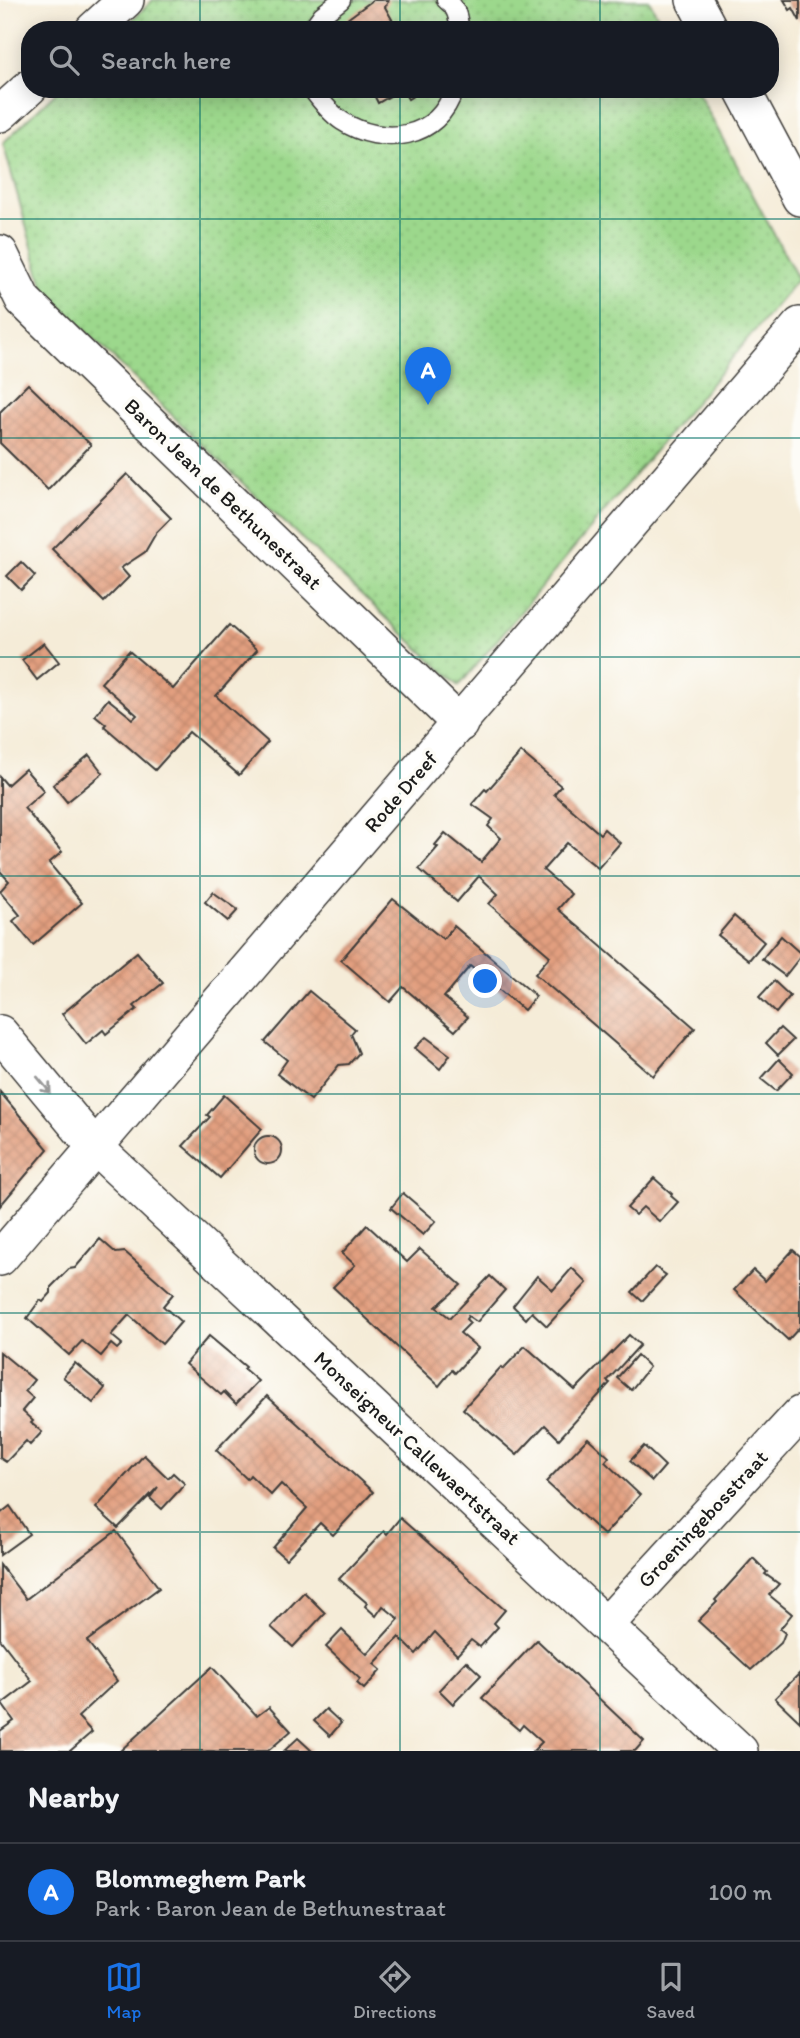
<!DOCTYPE html>
<meta charset="utf-8">
<style>
body{margin:0;font-family:Itim,sans-serif;background:#242831;color:#f1f3f6}
.you{position:absolute;left:486px;top:982px;width:24px;height:24px;margin:-18px;border:5px solid #fff;border-radius:50%;background:#1a73e8;box-shadow:0 0 0 10px #1a73e833}
.badge{display:grid;place-items:center;width:46px;height:46px;border-radius:50%;background:#1a73e8;color:#fff;font-size:23px;font-weight:700}
.pin{position:absolute;translate:-50% -58px;filter:drop-shadow(0 2px 4px #0008)}
.pin::after{content:'';position:absolute;top:37px;width:24px;height:21px;background:inherit;clip-path:polygon(0 0,100% 0,50% 100%)}
.list{margin:0;padding:0;list-style:none}
h2{display:flex;justify-content:space-between;align-items:center;height:91px;margin:0;padding:0 28px;font-size:30px}
h2 small{font-size:23px;font-weight:400;color:#9ea1a6}
.list li{display:grid;grid-template-columns:46px 1fr auto;gap:21px;align-items:center;box-sizing:border-box;height:98px;padding:0 28px;border-top:2px solid #363941}
.list b{display:block;font-size:26px;white-space:nowrap}
.list p{margin:0;font-size:23px;white-space:nowrap;color:#9ea1a6}
.list em{font-size:23px;font-style:normal;color:#9ea1a6}
.icon{flex:none;width:38px;height:38px;fill:none;stroke:currentColor;stroke-width:2;stroke-linecap:round;stroke-linejoin:round}
.map{position:relative;flex:none;width:800px;height:1751px;overflow:hidden}
.search{position:absolute;background:#171b24;box-shadow:0 4px 18px #0003;left:21px;right:21px;top:21px;height:77px;display:flex;align-items:center;gap:18px;box-sizing:border-box;padding:0 24px;border-radius:28px;color:#9ea1a6;font-size:26px}
.sheet{height:189px;background:#171b24}
nav{display:flex;justify-content:space-around;align-items:center;box-sizing:border-box;height:98px;border-top:2px solid #363941;background:#171b24;font-size:19px;color:#9ea1a6}
nav a{display:grid;justify-items:center;gap:4px}
nav .on{color:#1a73e8}
.map>svg:first-child{display:block}
</style>
<div class="map">
<svg width="800" height="1751" viewBox="0 0 800 1751">
<defs>
<pattern id="park-dots" width="8" height="8" patternUnits="userSpaceOnUse" patternTransform="scale(1.75)"><rect width="8" height="8" fill="#9cd88c"/><path d="M2 2h.1M6 6h.1" fill="none" stroke="#86b978" stroke-width="1.8" stroke-linecap="round"/></pattern>
<pattern id="building-cross-hatch" width="8" height="8" patternUnits="userSpaceOnUse" patternTransform="scale(1.75)"><rect width="8" height="8" fill="#e29f7f"/><path d="M0 0l8 8M0 8l8-8" fill="none" stroke="#c1886d"/></pattern>
</defs>
<rect width="100%" height="100%" fill="#fdfcf7"/>
<filter id="ink" filterUnits="userSpaceOnUse"><feTurbulence type="fractalNoise" baseFrequency=".0143" numOctaves="2"/><feDisplacementMap in="SourceGraphic" scale="14" xChannelSelector="R" yChannelSelector="G"/><feConvolveMatrix kernelMatrix="1 2 1 2 8 2 1 2 1" color-interpolation-filters="sRGB"/></filter>
<filter id="wash" filterUnits="userSpaceOnUse"><feTurbulence type="fractalNoise" baseFrequency=".00686" numOctaves="4" result="noise"/><feDisplacementMap in="SourceGraphic" scale="28" xChannelSelector="R" yChannelSelector="G"/><feGaussianBlur stdDeviation="1.57" result="paint"/><feColorMatrix in="noise" values="0 0 0 0 0 0 0 0 0 0 0 0 0 0 0 0 0 1.4 0 .05"/><feComposite in="paint" operator="in"/></filter>
<g filter="url(#wash)">
<rect width="100%" height="100%" fill="#f5ecd8"/>
<g fill="url(#park-dots)" stroke="#5c7a54" stroke-width="2">
<path d="M153,0h496l16,30h-543z"/>
<path d="M59,89h637l102,190 -339,407 -240,-225 -175,-171 -41,-147z"/>
</g>
<g id="blocks">
<g fill="url(#building-cross-hatch)">
<path d="M373,0h16l-4,7 13,23h-62l-1,-2z"/>
<path d="M784,0h16v21l-7,-13 -3,2z"/>
<path d="M371,89h53l-16,10 -6,-10 -24,14z"/>
<path d="M28,384l63,61 -43,45 -48,-47v-31z"/>
<path d="M127,474l44,44 -15,15 -11,19 -24,16 8,9 -25,25 -52,-53z"/>
<path d="M21,562l14,14 -14,14 -14,-14z"/>
<path d="M229,625l28,25 -41,46 52,46 -29,33 -50,-43 -34,38 -51,-44 2,-2 -11,-9 13,-16 25,20 4,-4 -36,-32 28,-32 44,38z"/>
<path d="M44,643l15,19 -22,18 -15,-20z"/>
<path d="M521,752l40,34 -7,8 46,40 4,-5 16,14 -22,25 -31,-25 -24,27 28,24 -13,15 137,119 -42,48 -118,-102 15,-18 -61,-52 9,-10 -19,-18 -22,26 -38,-33 19,-22 -3,-2 10,-12 36,29 20,-24 -13,-12 5,-7 -21,-15 13,-15 2,2z"/>
<path d="M89,755l14,18 -36,29 -14,-17z"/>
<path d="M25,769l19,22 -20,17 38,44 -13,11 33,40 -49,42 -20,-24 7,-6 -20,-24 9,-10 -9,-10v-94l7,8z"/>
<path d="M213,892l25,18 -10,11 -23,-19z"/>
<path d="M393,899l50,40 11,-13 82,70 -12,14 -54,-44 -26,31 24,20 -13,14 -52,-44 -13,15 -49,-42z"/>
<path d="M734,916l30,26 -15,18 -31,-25z"/>
<path d="M781,936l19,17v4l-15,19 -23,-17z"/>
<path d="M137,952l26,31 -29,23 3,3 -31,25 -3,-4 -17,14 -24,-30z"/>
<path d="M774,981l16,15 -14,17 -17,-16z"/>
<path d="M309,991l46,38 -4,5 8,19 -10,11 -10,1 -28,35 -34,-26 10,-14 -22,-18z"/>
<path d="M780,1028l13,12 -15,15 -12,-12z"/>
<path d="M426,1037l24,18 -10,14 -25,-21z"/>
<path d="M779,1059l14,14 -17,18 -15,-12z"/>
<path d="M0,1092l48,57 -48,57z"/>
<path d="M224,1095l38,34 -42,49 -37,-32 27,-29 -3,-2z"/>
<circle cx="268" cy="1150" r="14"/>
<path d="M654,1178l18,16 -1,2 7,6 -18,20 -17,-15 -8,8 -8,-7z"/>
<path d="M403,1193l33,28 -13,14 -32,-27z"/>
<path d="M367,1225l40,37 13,-13 41,36 -25,22 14,11 40,-42 15,14 -28,32 -9,-6 -2,3 4,4 -10,10 18,15 -23,25 -3,-3 -13,16 -106,-99 22,-22 -13,-12z"/>
<path d="M100,1239l16,14 9,-1 48,42 -10,12 18,16 -19,22 -33,-29 -18,20 11,9 -5,5 -6,-5 -10,12 -19,-15 -13,14 -42,-37 13,-18 3,2 8,-9v-6l18,-18 6,-1z"/>
<path d="M793,1250l7,6v71l-12,13 -54,-50 19,-20 12,11z"/>
<path d="M655,1267l11,8 -24,26 -10,-9z"/>
<path d="M572,1268l15,15 -40,43 -15,-14 -6,7 -13,-13 24,-30 16,14z"/>
<path d="M629,1335l11,10 -33,36 3,2 -51,56 -14,-14 -28,30 -54,-46 38,-42 2,2 22,-23 50,44z"/>
<path d="M209,1336l37,31 -2,2 14,12 -22,23 -12,-12 -3,3 -36,-31z"/>
<path d="M0,1352l34,28 -9,11 8,7 -11,13 11,10 -2,2 11,9 -12,13 -4,-4 -20,21 -6,-4z"/>
<path d="M637,1355l12,12 -18,23 -14,-12z"/>
<path d="M75,1363l30,25 -12,15 -30,-26z"/>
<path d="M267,1396l106,96 -40,43 -13,-12 -34,36 -13,-11 34,-40 -26,-24 -10,11 -21,-20 -3,4 -31,-29z"/>
<path d="M588,1438l21,19 -4,5 35,33 -36,40 -58,-53z"/>
<path d="M644,1446l21,20 -13,15 -22,-20z"/>
<path d="M144,1455l24,23 5,-5 12,11 -23,25 -12,-11 8,-11 -40,41 -22,-20z"/>
<path d="M10,1506l19,28 -29,21v-41z"/>
<path d="M400,1518l105,92 -11,13 4,4 -18,20 -9,-7 -14,15 -22,-23 -19,22 -17,-17 -25,27 7,6 -17,19 -7,-6 3,-4 -34,-32 16,-17 25,24 32,-35 -16,-13 -7,10 -11,-10 2,-3 -28,-24 45,-48 3,3z"/>
<path d="M116,1531l43,57 -72,53 30,40 -39,36 14,15 -22,19h-70v-20l14,-10 -12,-17 30,-23 -32,-42v-74l26,34z"/>
<path d="M753,1558l14,14 -2,2 14,10 -10,11 23,19 -12,15 5,4 -4,10 -30,27 -53,-49 19,-19 -2,-2z"/>
<path d="M304,1592l21,21 -32,34 -22,-20z"/>
<path d="M537,1640l107,101 -9,10h-102l9,-9 -19,-17 -4,5 -37,-32z"/>
<path d="M466,1661l15,14 -28,29 -14,-14z"/>
<path d="M212,1667l45,49 12,-9 22,24 -23,20h-148z"/>
<path d="M800,1673v49l-25,-24z"/>
<path d="M326,1709l15,14 -11,13 -16,-15z"/>
<path d="M298,1738l14,13h-28z"/>
</g>
</g>
</g>
<g filter="url(#ink)">
<use href="#blocks" fill-opacity="0" stroke="#3d3b38" stroke-width="2"/>
<g fill="none" stroke-linecap="round" stroke-linejoin="round">
<g stroke="#3d3b38" stroke-width="21">
<g id="service">
<path d="M446,0c10,6 13,19 13,30"/>
<path d="M311,30l11,-15 19,-15"/>
<path d="M312,89c8,11 18,24 30,32 40,26 97,19 112,-32"/>
</g>
</g>
<g stroke="#3d3b38" stroke-width="38">
<g id="minor">
<path d="M694,0l16,30"/>
<path d="M93,30l33,-30"/>
<path d="M742,89l58,109"/>
<path d="M0,114l30,-27"/>
<path d="M0,253l23,47 437,424"/>
<path d="M0,1033l94,113 646,605"/>
<path d="M0,1258l800,-933"/>
<path d="M606,1625l194,-211"/>
</g>
</g>
<use href="#service" stroke="#fff" stroke-width="18"/>
<use href="#minor" stroke="#fff" stroke-width="35"/>
</g>
<defs><path id="oneway-shaft" d="M-6 0H5M1.5-3L5.5 0L1.5 3" fill="none" stroke-width="1.6" stroke-linecap="round" stroke-linejoin="round" transform="scale(1.75)"/></defs>
<use stroke="#999" href="#oneway-shaft" transform="translate(44 1085) rotate(50)"/>
</g>
<path fill="none" stroke="#0f766e" stroke-width="2" stroke-opacity="0.55" d="M200,0v30M400,0v30M600,0v30M200,89v1662M400,89v1662M600,89v1662M0,219h800M0,438h800M0,657h800M0,876h800M0,1094h800M0,1313h800M0,1532h800"/>
<g text-anchor="middle" stroke-width="7" stroke-linejoin="round" paint-order="stroke">
<g font-size="21" fill="#1c1c1c" stroke="#fdfcf7">
<text transform="translate(223 494) rotate(44)" y="7">Baron Jean de Bethunestraat</text>
<text transform="translate(401 792) rotate(-49)" y="7">Rode Dreef</text>
<text transform="translate(417 1448) rotate(43)" y="7">Monseigneur Callewaertstraat</text>
<text transform="translate(703 1519) rotate(-47)" y="7">Groeningebosstraat</text>
</g>
</g>
</svg>
<div class="you"></div>
<div class="pin badge" style="left:428px;top:405px">A</div>
<div class="search"><svg class="icon" aria-label="search" viewBox="0 0 24 24"><circle cx="10" cy="10" r="6"/><path d="M15 15l6 6"/></svg>Search here</div>
</div>
<section class="sheet">
<h2>Nearby<small></small></h2>
<ul class="list">
<li><span class="badge">A</span><div><b>Blommeghem Park</b><p>Park · Baron Jean de Bethunestraat</p></div><em>100 m</em></li>
</ul>
</section>
<nav>
<a class="on"><svg class="icon" aria-label="map" viewBox="0 0 24 24"><path d="M3 6l6-2 6 2 6-2v14l-6 2-6-2-6 2zM9 4v14M15 6v14"/></svg>Map</a>
<a><svg class="icon" aria-label="directions" viewBox="0 0 24 24"><path d="M12 3l9 9-9 9-9-9zM9 14v-3h6M13 9l2 2-2 2"/></svg>Directions</a>
<a><svg class="icon" aria-label="saved" viewBox="0 0 24 24"><path d="M7 4h10v16l-5-4-5 4z"/></svg>Saved</a>
</nav>
